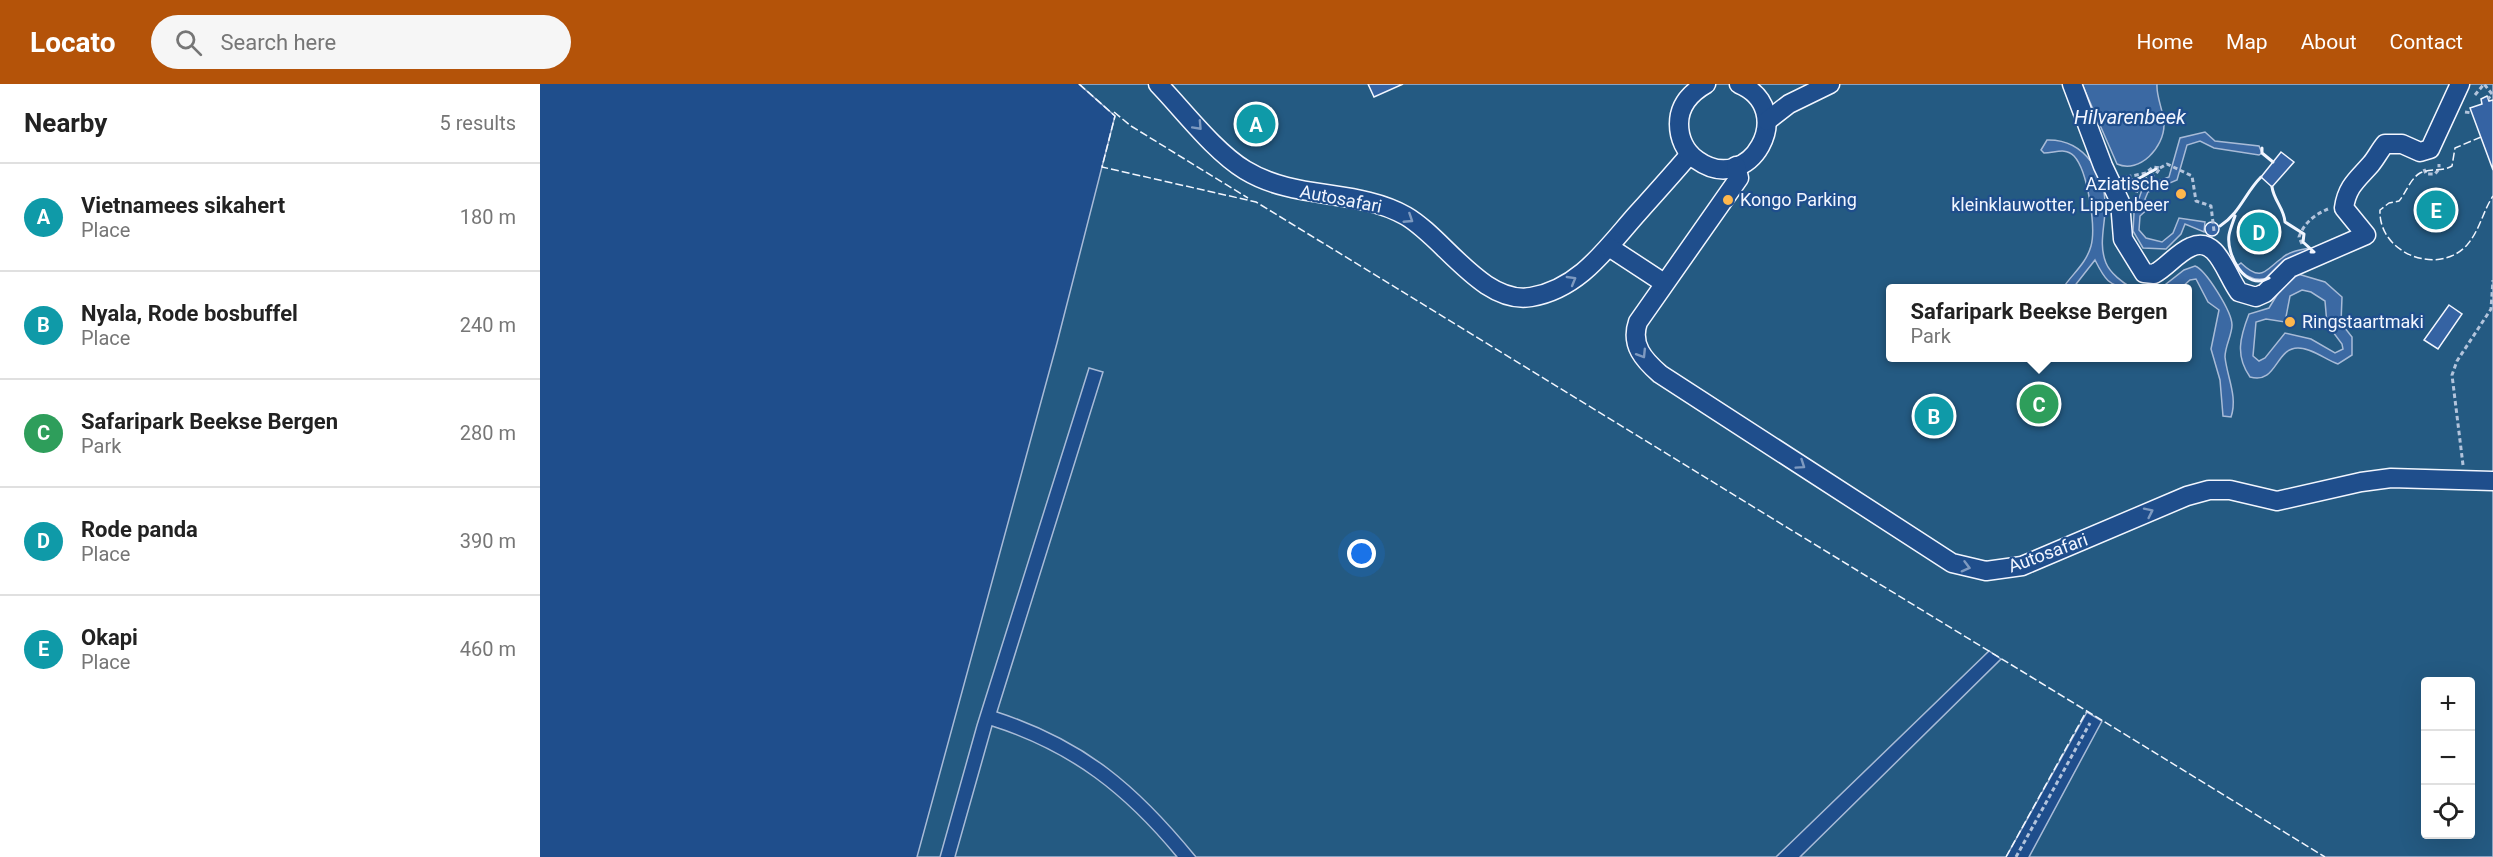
<!DOCTYPE html>
<meta charset="utf-8">
<style>
body{margin:0;font-family:Roboto,sans-serif;background:#f6f6f6;color:#222}
.controls{position:absolute;right:18px;bottom:18px;display:grid;overflow:hidden;border-radius:6px;box-shadow:0 6px 24px #0002}
.controls button{width:54px;height:54px;display:grid;place-items:center;padding:0;border:0;border-bottom:2px solid #e0e0e0;background:#fff;color:#222;font:30px sans-serif}
.you{position:absolute;left:822px;top:470px;width:21px;height:21px;margin:-15px;border:4px solid #fff;border-radius:50%;background:#1a73e8;box-shadow:0 0 0 9px #1a73e833}
.badge{display:grid;place-items:center;width:39px;height:39px;border-radius:50%;background:#b45309;color:#fff;font-size:20px;font-weight:700}
.pin{position:absolute;translate:-50% -50%;border:3px solid #fff;box-shadow:0 2px 6px #0006}
.popup{position:absolute;left:1346px;top:200px;width:306px;height:78px;box-sizing:border-box;display:grid;place-content:center;border-radius:6px;background:#fff;filter:drop-shadow(0 2px 4px #0005);font-size:20px;white-space:nowrap;color:#767676}
.popup b{font-size:22px;color:#222}
.popup::after{content:'';position:absolute;left:50%;top:100%;margin-left:-12px;border:12px solid transparent;border-top-color:#fff}
.list{margin:0;padding:0;list-style:none}
h2{display:flex;justify-content:space-between;align-items:center;height:78px;margin:0;padding:0 24px;font-size:26px}
h2 small{font-size:20px;font-weight:400;color:#767676}
.list li{display:grid;grid-template-columns:39px 1fr auto;gap:18px;align-items:center;box-sizing:border-box;height:108px;padding:0 24px;border-top:2px solid #e0e0e0}
.list b{display:block;font-size:22px;white-space:nowrap}
.list p{margin:0;font-size:20px;white-space:nowrap;color:#767676}
.list em{font-size:20px;font-style:normal;color:#767676}
.icon{flex:none;width:33px;height:33px;fill:none;stroke:currentColor;stroke-width:2;stroke-linecap:round;stroke-linejoin:round}
.map{position:relative;flex:none;width:1953px;height:773px;overflow:hidden}
header{display:flex;align-items:center;gap:36px;box-sizing:border-box;height:84px;padding:0 30px;background:#b45309;color:#fff}
header strong{font-size:28px}
nav{display:flex;gap:33px;margin-inline-start:auto;font-size:21px}
.search{width:420px;height:54px;background:#f6f6f6;display:flex;align-items:center;gap:15px;box-sizing:border-box;padding:0 21px;border-radius:33px;color:#767676;font-size:22px}
main{display:flex}
aside{flex:1;background:#fff}
.map>svg:first-child{display:block}
</style>
<header>
<strong>Locato</strong>
<div class="search"><svg class="icon" aria-label="search" viewBox="0 0 24 24"><circle cx="10" cy="10" r="6"/><path d="M15 15l6 6"/></svg>Search here</div>
<nav><a>Home</a><a>Map</a><a>About</a><a>Contact</a></nav>
</header>
<main>
<aside>
<h2>Nearby<small>5 results</small></h2>
<ul class="list">
<li><span class="badge" style="background:#0f9aa8">A</span><div><b>Vietnamees sikahert</b><p>Place</p></div><em>180 m</em></li>
<li><span class="badge" style="background:#0f9aa8">B</span><div><b>Nyala, Rode bosbuffel</b><p>Place</p></div><em>240 m</em></li>
<li><span class="badge" style="background:#2e9e5b">C</span><div><b>Safaripark Beekse Bergen</b><p>Park</p></div><em>280 m</em></li>
<li><span class="badge" style="background:#0f9aa8">D</span><div><b>Rode panda</b><p>Place</p></div><em>390 m</em></li>
<li><span class="badge" style="background:#0f9aa8">E</span><div><b>Okapi</b><p>Place</p></div><em>460 m</em></li>
</ul>
</aside>
<div class="map">
<svg width="1953" height="773" viewBox="0 0 1953 773">
<rect width="100%" height="100%" fill="#1f4e8c"/>
<g fill="#245a82" stroke="#a8bbd7" stroke-width="1.5" fill-rule="evenodd">
<path d="M539,0h1414v773h-464l73,-136 -15,-9 -81,145h-206l201,-198 -12,-8 -213,206h-580c-58,-71 -110,-116 -199,-145l106,-340 -14,-4 -112,357 -37,132h-23l140,-514 58,-227zM1350,204h298v70h-298zM1886,598h44v152h-44z"/>
<path d="M452,642c79,25 133,68 185,131h-222z"/>
</g>
<g fill="#3b69a3" stroke="#a8bbd7" stroke-width="1.5" fill-rule="evenodd">
<path d="M1542,0h75c-1,14 7,27 7,41 0,22 -24,49 -47,39z"/>
<path d="M1665,48l10,9 44,5 3,7 -3,2 -45,-7 -14,-7 -13,4 -10,35 -29,12 -3,7 6,7 -11,10 -1,14 7,8 16,4 11,-9 6,-15 26,4 -1,10 -19,-8 -4,10 -15,15 -23,-1 -10,-17 1,-18 8,-7 -4,-5 5,-14 26,-10 11,-39z"/>
<path d="M1507,56c39,-1 60,36 58,72 -1,17 -6,34 1,51 4,10 17,20 26,25 -23,0 -28,-10 -37,-28l-22,28h-10c9,-14 23,-24 28,-42 5,-18 -3,-75 -17,-90 -9,-9 -19,-3 -30,-3l-3,-3z"/>
<path d="M1770,164l4,4c-23,14 -56,45 -77,14l4,-3c21,20 24,7 41,-5 8,-7 18,-8 28,-10z"/>
<path d="M1655,182c11,4 37,46 37,59 0,10 -7,21 -7,32 2,20 13,40 6,60l-8,-1 -3,-36 -9,-31 8,-39 -11,-8 -12,-23 -6,1 -9,8h-20l23,-18z"/>
<path d="M1758,190l27,8 17,15 -1,26 11,14v18l-14,9c-12,-4 -26,-16 -40,-16 -23,0 -21,37 -48,29 -15,-21 -10,-40 -1,-63l20,-6 14,-23zM1762,206l9,2 14,9 2,23 15,20 1,5 -8,4 -24,-14 -26,-6 -20,25 -6,3 -6,-5 3,-34 10,-3 19,3 5,-26z"/>
</g>
<g fill="#3563a3" stroke="#f2f6ff" stroke-width="1.5">
<path d="M828,0h35l-29,13z"/>
<path d="M1947,12l2,5 4,-1v70l-23,-62 12,-4 -1,-5z"/>
<path d="M1741,68l13,10 -22,25 -11,-10z"/>
<circle cx="1672" cy="145" r="7"/>
<path d="M1909,221l13,9 -24,35 -14,-9z"/>
</g>
<g fill="none" stroke-linecap="round" stroke-linejoin="round">
<g stroke="#f2f6ff" stroke-width="21">
<g id="minor">
<path d="M618,0c26,27 56,67 87,86 51,31 112,18 161,46 38,22 77,89 125,81 48,-8 75,-48 105,-82 18,-20 36,-40 54,-61"/>
<path d="M1166,0c-16,9 -27,22 -27,40 0,14 6,28 18,36 53,38 102,-51 42,-76"/>
<path d="M1532,0l31,82 17,36 3,37 21,34 10,1c13,-7 23,-21 37,-27 26,-12 35,28 48,45l17,5 9,-4 25,-25 76,-33 -22,-27c3,-22 14,-29 27,-44 5,-6 9,-14 14,-20h17l18,8 10,-3 30,-65"/>
<path d="M1227,37l22,-17 41,-20"/>
<path d="M1196,82l3,12 -101,144c-8,23 6,38 22,52l292,189 34,8 36,-5 165,-70 22,-6h21l47,11 84,-19 30,-4 102,3"/>
<path d="M1069,163l55,36"/>
</g>
</g>
<g stroke="#b3c4dc" stroke-width="3" stroke-dasharray="4.5 3" stroke-linecap="butt">
<path d="M1935,11l9,-11 8,10 -4,5"/>
<path d="M1925,28l7,1"/>
<path d="M1620,84l7,-4 25,12 4,25 15,5 3,25"/>
<path d="M1884,85l2,5h9l4,-5v-5"/>
<path d="M1587,93l19,-4 7,-6 7,1 -4,6 -16,8 -4,12"/>
<path d="M1762,160l-3,-7c5,-14 15,-22 29,-28"/>
<path d="M1923,381l-11,-90 5,-14 34,-52 2,-29"/>
<path d="M1476,773l74,-134"/>
</g>
<use href="#minor" stroke="#1f4e8c" stroke-width="18"/>
<g stroke="#f2f6ff" stroke-width="1.5" stroke-dasharray="8 3" stroke-linecap="butt">
<path d="M539,0l36,32 -13,51 154,35 1069,655"/>
<path d="M574,28l17,14 117,72"/>
<path d="M1941,53l-26,11 -3,18c-10,6 -22,2 -32,7 -10,6 -14,20 -21,28l-10,2 -9,7c-2,43 58,67 87,35 13,-15 16,-34 26,-49"/>
<path d="M1466,773l80,-145"/>
</g>
<g stroke="#f2f6ff" stroke-width="3">
<path d="M1722,64v5l11,9"/>
<path d="M1577,96h19l20,-11"/>
<path d="M1732,103c2,14 12,21 13,35l19,12 -1,8 11,10h-3"/>
<path d="M1695,132c-2,6 -5,13 -6,19 -3,19 16,57 40,43"/>
<path d="M1680,142c20,-13 25,-33 41,-49"/>
</g>
</g>
<defs><path id="oneway-chevron" d="M-2-3.5L2.5 0L-2 3.5" fill="none" stroke-width="1.6" stroke-linecap="round" stroke-linejoin="round" transform="scale(1.5)"/></defs>
<g stroke="#7e9ac0">
<use href="#oneway-chevron" transform="translate(658 42) rotate(47)"/>
<use href="#oneway-chevron" transform="translate(869 135) rotate(33)"/>
<use href="#oneway-chevron" transform="translate(1032 196) rotate(-30)"/>
<use href="#oneway-chevron" transform="translate(1102 270) rotate(58)"/>
<use href="#oneway-chevron" transform="translate(1261 381) rotate(34)"/>
<use href="#oneway-chevron" transform="translate(1609 428) rotate(-26)"/>
<use href="#oneway-chevron" transform="translate(1426 483) rotate(15)"/>
</g>
<g fill="#ffb74d" stroke="#1f4e8c" stroke-width="2">
<circle cx="1641" cy="110" r="6"/>
<circle cx="1188" cy="116" r="6"/>
<circle cx="1750" cy="238" r="6"/>
</g>
<g text-anchor="middle" stroke-width="4.5" stroke-linejoin="round" paint-order="stroke">
<g font-size="18" fill="#f2f6ff" stroke="#1f4e8c" text-anchor="start">
<text x="1629" y="106" text-anchor="end">Aziatische<tspan x="1629" dy="21">kleinklauwotter, Lippenbeer</tspan></text>
<text x="1200" y="122">Kongo Parking</text>
<text x="1762" y="244">Ringstaartmaki</text>
</g>
<g font-size="18" fill="#f2f6ff" stroke="#1f4e8c">
<text transform="translate(801 115) rotate(11)" y="6">Autosafari</text>
<text transform="translate(1508 469) rotate(-20)" y="6">Autosafari</text>
</g>
<g font-size="20" font-style="italic" fill="#f2f6ff" stroke="#1f4e8c">
<text x="1590" y="40">Hilvarenbeek</text>
</g>
</g>
</svg>
<div class="controls">
<button>+</button>
<button>−</button>
<button><svg class="icon" aria-label="locate" viewBox="0 0 24 24"><circle cx="12" cy="12" r="6"/><path d="M12 2v4M12 18v4M2 12h4M18 12h4"/></svg></button>
</div>
<div class="you"></div>
<div class="pin badge" style="left:716px;top:40px;background:#0f9aa8">A</div>
<div class="pin badge" style="left:1394px;top:332px;background:#0f9aa8">B</div>
<div class="pin badge" style="left:1499px;top:320px;background:#2e9e5b">C</div>
<div class="popup"><b>Safaripark Beekse Bergen</b>Park</div>
<div class="pin badge" style="left:1719px;top:148px;background:#0f9aa8">D</div>
<div class="pin badge" style="left:1896px;top:126px;background:#0f9aa8">E</div>
</div>
</main>
